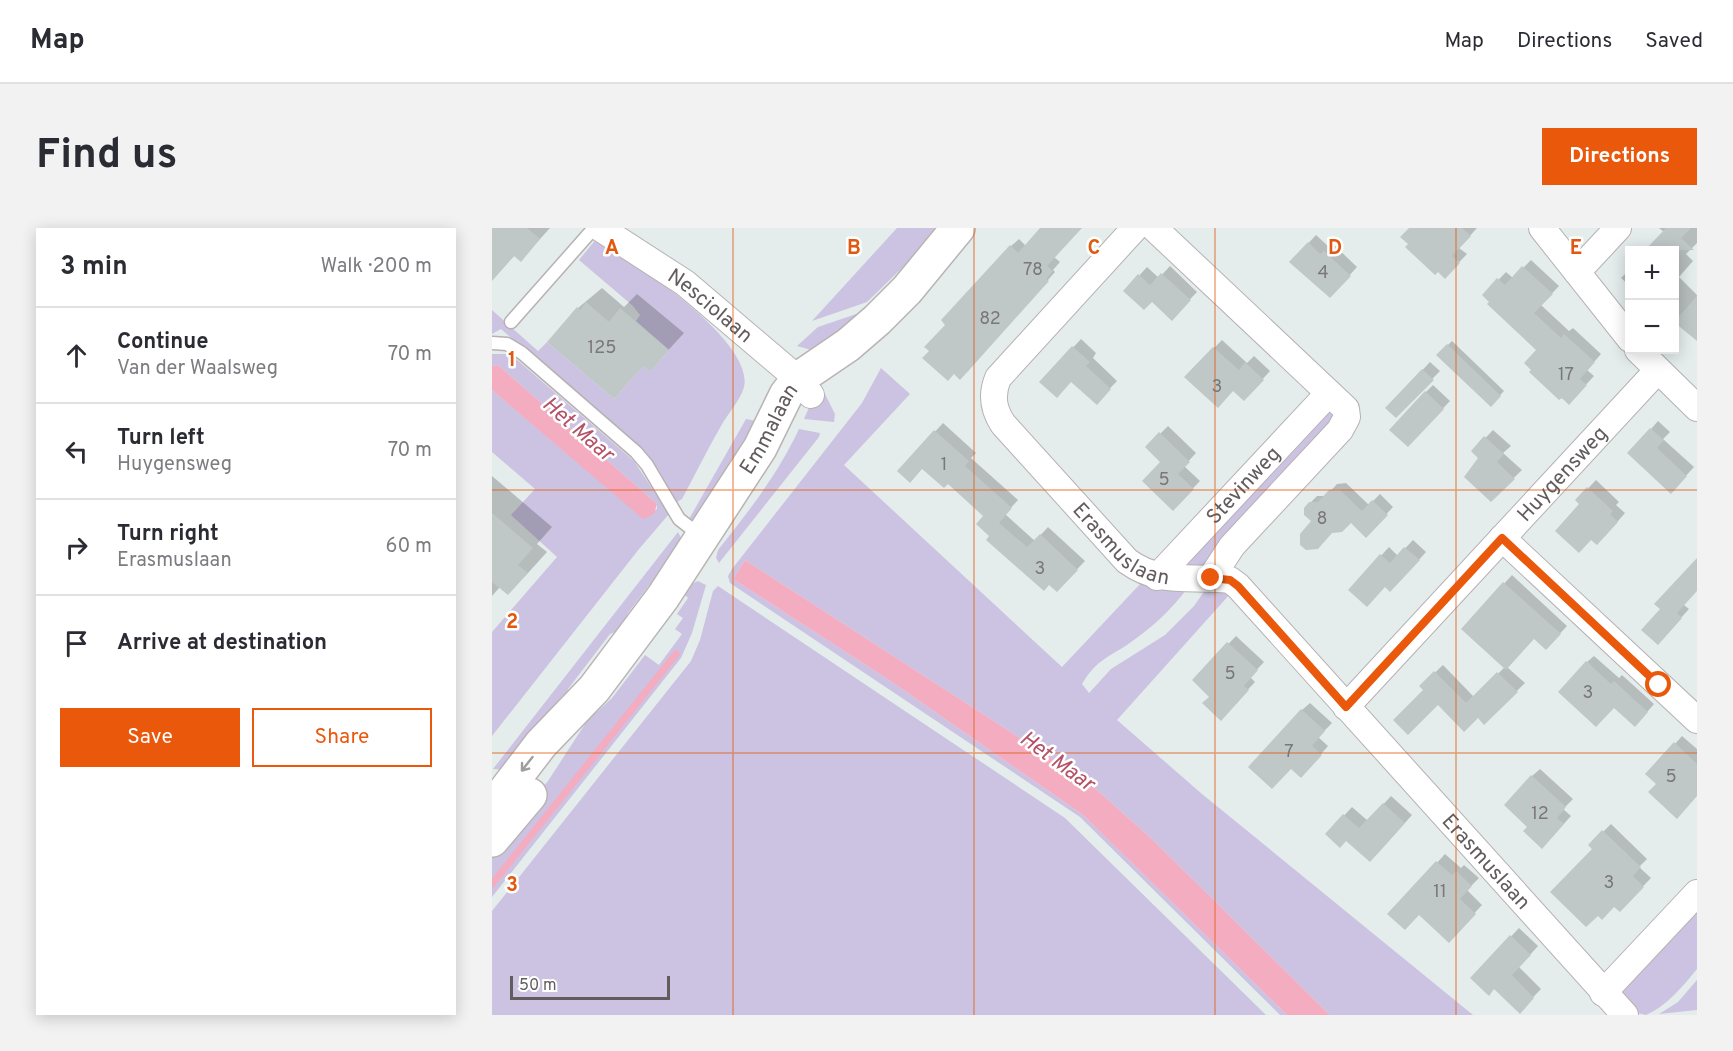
<!DOCTYPE html>
<meta charset="utf-8">
<style>
body{margin:0;font-family:Overpass,sans-serif;background:#f2f2f3;color:#2b2b33}
.controls{position:absolute;right:18px;top:18px;display:grid;overflow:hidden;border-radius:0px;box-shadow:0 3px 15px #0003}
.controls button{width:54px;height:54px;display:grid;place-items:center;padding:0;border:0;border-bottom:2px solid #e1e1e2;background:#fff;color:#2b2b33;font:30px sans-serif}
.scale{position:absolute;left:18px;bottom:15px;width:160px;box-sizing:border-box;padding-left:6px;border:3px solid #635c5d;border-top:0;font-size:16px;line-height:21px;white-space:nowrap;color:#635c5d;-webkit-text-stroke:4px #fff;paint-order:stroke}
.stop{position:absolute;width:18px;height:18px;margin:-14px;border:4px solid #ea580c;border-radius:50%;background:#fff}
.stop.end{background:#ea580c;border-color:#fff;box-shadow:0 2px 6px #0008}
.list{margin:0;padding:0;list-style:none}
h2{display:flex;justify-content:space-between;align-items:center;height:78px;margin:0;padding:0 24px;font-size:26px}
h2 small{font-size:20px;font-weight:400;color:#7c7c81}
.list li{display:grid;grid-template-columns:39px 1fr auto;gap:18px;align-items:center;box-sizing:border-box;height:96px;padding:0 24px;border-top:2px solid #e1e1e2}
.list b{display:block;font-size:22px;white-space:nowrap}
.list p{margin:0;font-size:20px;white-space:nowrap;color:#7c7c81}
.list em{font-size:20px;font-style:normal;color:#7c7c81}
.actions{display:flex;gap:12px;padding:18px 24px}
.actions a{flex:1;padding:14px 0;border:2px solid #ea580c;border-radius:0px;text-align:center;font-size:21px;color:#ea580c}
.actions .main{background:#ea580c;color:#fff}
.icon{flex:none;width:33px;height:33px;fill:none;stroke:currentColor;stroke-width:2;stroke-linecap:round;stroke-linejoin:round}
.map{position:relative;flex:none;width:1205px;height:787px;overflow:hidden;border-radius:0px}
header{display:flex;align-items:center;gap:36px;box-sizing:border-box;height:84px;padding:0 30px;background:#fff;border-bottom:2px solid #e1e1e2}
header strong{font-size:28px}
nav{display:flex;gap:33px;margin-inline-start:auto;font-size:21px}
.intro{display:flex;align-items:center;justify-content:space-between;box-sizing:border-box;height:144px;padding:0 36px}
h1{margin:0;font-size:42px}
.button{padding:15px 27px;border-radius:0px;background:#ea580c;color:#fff;font-size:21px;font-weight:700}
main{display:flex;gap:36px;padding:0 36px}
aside{flex:1;background:#fff;border-radius:0px;box-shadow:0 3px 15px #0003}
.map>svg:first-child{display:block}
</style>
<header>
<strong>Map</strong>
<nav><a>Map</a><a>Directions</a><a>Saved</a></nav>
</header>
<div class="intro"><h1>Find us</h1><a class="button">Directions</a></div>
<main>
<aside>
<h2>3 min<small>Walk · 200 m</small></h2>
<ul class="list">
<li><svg class="icon" aria-label="ahead" viewBox="0 0 24 24"><path d="M12 20V5M6 11l6-6 6 6"/></svg><div><b>Continue</b><p>Van der Waalsweg</p></div><em>70 m</em></li>
<li><svg class="icon" aria-label="left" viewBox="0 0 24 24"><path d="M17 20v-9H6M10 6l-5 5 5 5"/></svg><div><b>Turn left</b><p>Huygensweg</p></div><em>70 m</em></li>
<li><svg class="icon" aria-label="right" viewBox="0 0 24 24"><path d="M7 20v-9h11M14 6l5 5-5 5"/></svg><div><b>Turn right</b><p>Erasmuslaan</p></div><em>60 m</em></li>
<li><svg class="icon" aria-label="arrive" viewBox="0 0 24 24"><path d="M6 21V4h12l-3 4 3 4H6"/></svg><div><b>Arrive at destination</b></div></li>
</ul>
<div class="actions"><a class="main">Save</a><a>Share</a></div>
</aside>
<div class="map">
<svg width="1205" height="787" viewBox="0 0 1205 787">
<rect width="100%" height="100%" fill="#e4ecec"/>
<g fill="#cbc3e1">
<path d="M405,0h46l-76,74 -55,19z"/>
<path d="M105,10c35,23 158,103 147,149 -4,14 -16,26 -23,39 -14,24 -26,49 -39,73l-5,3 -19,-33 -16,-19 -141,-121 -9,5v-24l46,41 9,-9 67,57 29,-33 7,6 19,-22 -33,-29 4,-6 -7,-9 -54,-46z"/>
<path d="M373,83l-43,42 -25,-7 21,-19z"/>
<path d="M0,126h13l10,4 119,103 35,53 -30,35 -147,187v-104l65,-75 -46,-42 24,-26 -43,-37v-62l151,128 14,-9v-5l-159,-139 -6,1z"/>
<path d="M389,140l29,26 -66,71 218,202 79,-84 47,4c-16,23 -38,42 -61,58 -22,14 -31,16 -45,39l7,9 22,-24 54,-34 29,-29 14,-20 22,8 -113,126 85,74 271,221h-143l-177,-175 -65,-58 -343,-222 -12,19 159,103 191,133 204,200h-7l-200,-198 -350,-234 -2,-7 4,-7 130,-166z"/>
<path d="M332,164l11,22 -1,8 -30,-3 7,-16z"/>
<path d="M836,181l12,6 -136,152 -16,-1 -1,-7z"/>
<path d="M254,191l20,4 -70,97 -7,-1z"/>
<path d="M307,201l21,4 -1,4 -100,126 -3,-5 2,-8c31,-39 60,-76 81,-121z"/>
<path d="M186,304l4,8 -12,30 -13,5 -29,38 -7,17 -11,4 -42,55 -1,14 -61,67 -13,-1z"/>
<path d="M206,353l8,4 -14,48 -11,25 -189,239v-47l56,-69 39,-60 25,-23 33,-43 14,10 23,-31 -7,-5 8,-11 -6,-4 11,-16 -4,-4c4,-6 6,-10 14,-13z"/>
<path d="M226,358l347,232 201,197h-774v-104l199,-250 9,-21 13,-49z"/>
<path d="M1205,675v66c-15,18 -29,36 -51,46l-13,-3 -11,-18 1,-8z"/>
<path d="M1205,752v30l-38,4 19,-12z"/>
</g>
<g fill="#f4acc1">
<path d="M6,137l159,139 -3,10 -11,5 -151,-129v-24z"/>
<path d="M253,332l343,222 65,58 177,175h-43l-204,-200 -191,-133 -159,-103z"/>
</g>
<g fill="#0003">
<path d="M0,0h58l-29,32 -6,-5 -23,25z"/>
<path d="M550,0h39l-27,29 6,5 -7,8 2,2 -87,99 -20,-46 63,-79 8,-7 7,7z"/>
<path d="M917,0h68l-18,20 8,6 -22,23 -35,-33z"/>
<path d="M1167,0h38v15l-11,11 7,7 -14,16 18,18v45l-23,-20v-70h-27l17,-18z"/>
<path d="M824,7l13,12 4,-3 24,23 -19,21 -47,-26z"/>
<path d="M1039,32l28,26 -18,19 28,26 4,-3 28,26 -14,16 7,6 -25,27 -16,-11 -15,-42 -54,-55 22,-23 7,6z"/>
<path d="M678,38l27,26 -25,26 -20,-18 -27,-9 22,-24 12,11z"/>
<path d="M1138,41v17l-9,-8z"/>
<path d="M110,60l22,19 13,-13 47,39 -34,37 -6,-5 -30,32 -36,-89z"/>
<path d="M589,111l15,14 -3,5 24,23 -21,22 -24,-23 -31,2z"/>
<path d="M730,112l25,23 7,-7 16,15 -19,21 -65,-15z"/>
<path d="M960,113l52,50 -13,14 -53,-50z"/>
<path d="M938,134l10,9 -44,45 -9,-8z"/>
<path d="M941,157l17,16 -42,44 18,-53z"/>
<path d="M1166,193l12,11 -7,7 31,28 -23,25 -20,-63z"/>
<path d="M451,195l33,30 -5,5 47,42 -13,14 30,27 13,-14 37,34 -28,29 -66,-54 -6,-20 -37,-34 -25,-15 -24,4z"/>
<path d="M676,198l28,27 -12,13 16,15 -27,28 -10,-47 -16,-15z"/>
<path d="M1001,202l18,16 -8,7 19,17 -31,30 -11,-42 -7,-7z"/>
<path d="M0,248l60,51 -15,17 10,8 -19,21 -20,20 -8,-6 -8,9z"/>
<path d="M1104,252l23,22 -3,3 9,8 -20,23 -14,2 -10,-34 -4,-4z"/>
<path d="M854,255l23,22 11,-11 13,13 -27,29 -15,-15h-38l-8,-13 12,-12h9l11,-12z"/>
<path d="M921,312l13,12 -28,31 -48,7 39,-43 9,9z"/>
<path d="M1020,347l55,51 -13,14 -20,-3 -27,30 18,16 -41,40 -6,-7 -57,-30 22,-21 31,32 31,-30 -42,-38z"/>
<path d="M1205,349l-13,28 5,4 -31,34z"/>
<path d="M744,408l28,26 -14,15 5,5 -27,29 -34,-31z"/>
<path d="M1102,428l25,22 3,-3 32,29 -12,14 -55,-56z"/>
<path d="M818,475l22,20 -14,14 10,9 -19,22 -7,-58z"/>
<path d="M1190,508l15,13v46l-39,-12 17,-39z"/>
<path d="M1048,541l33,30 -10,10 8,7 -21,23 -21,-12 3,-51z"/>
<path d="M899,568l21,19 -34,38 -31,-14 -20,-5 25,-27 16,14z"/>
<path d="M1119,596l36,35 -8,8 12,11 -31,32 -30,-65z"/>
<path d="M953,626l16,14 3,-3 15,13 -12,12 15,15 -26,28 -37,-19h-29z"/>
<path d="M1027,700l19,18 -19,21 22,22 -21,22 -25,-23 -23,-10z"/>
</g>
<g fill="none" stroke-linecap="round" stroke-linejoin="round">
<path stroke="#f4acc1" stroke-width="7" d="M0,656l184,-230"/>
</g>
<g fill="#c0c8c7">
<path d="M0,0h35l13,11 -19,23 -7,-6 -22,25z"/>
<path d="M548,0h42l-35,38 6,5 -7,8 3,2 -89,99 -6,-6 -6,7 -26,-23 7,-7 -5,-4 21,-22 -4,-5 69,-75 8,8z"/>
<path d="M917,0h53l9,8 -19,20 8,7 -15,16 -7,-7 -3,3 -30,-28 3,-3 -8,-7z"/>
<path d="M1174,0h25l-10,10 13,12h-49z"/>
<path d="M816,14l12,12 4,-3 27,25 -21,22 -41,-36z"/>
<path d="M1030,38l31,28 -19,19 27,25 3,-4 31,28 -15,17 7,6 -18,20 -7,-7 -3,2 -30,-28 2,-2 -7,-7 12,-13 -49,-46 2,-2 -7,-7 15,-17 8,7z"/>
<path d="M669,45l30,27 -19,21 -20,-19 -8,8 -21,-19 15,-17 12,11z"/>
<path d="M1205,68v45l-23,-19z"/>
<path d="M94,74l23,20 11,-14 49,42 -19,22 -7,-6 -29,33 -67,-57 30,-35 3,3z"/>
<path d="M955,116l54,52 -10,11 -55,-52z"/>
<path d="M580,118l18,16 -4,4 25,23 -14,16 -26,-23 -14,16 -18,-16z"/>
<path d="M721,119l26,23 6,-8 19,18 -20,21 -11,-10 -15,17 -34,-31z"/>
<path d="M930,141l12,11 -38,38 -11,-10z"/>
<path d="M933,163l19,18 -36,38 -19,-17z"/>
<path d="M1158,200l14,12 -7,8 30,28 -16,18 -44,-41z"/>
<path d="M442,202l35,31 -4,5 47,42 -13,15 28,24 13,-13 38,36 -21,22 -8,-7 -5,6 -58,-51 3,-4 -13,-12 7,-8 -35,-32 -4,4 -22,-19 -12,14 -13,-12z"/>
<path d="M667,204l31,30 -12,12 16,15 -21,22 -31,-30 18,-19 -15,-15z"/>
<path d="M992,208l20,18 -7,8 18,17 -24,23 -27,-25 14,-19 -7,-7z"/>
<path d="M1095,259l26,24 -3,3 8,8 -21,23 -6,-5 -12,13 -24,-22 24,-27 -4,-4z"/>
<path d="M847,261l23,22 10,-11 16,15 -22,23 -15,-15 -9,9 -10,1 -14,16 -12,1 -6,-5v-11l11,-13 -7,-6v-7l5,-6h9l11,-12z"/>
<path d="M0,285l41,35 -15,17 10,8 -20,22 -16,-13z"/>
<path d="M912,319l16,13 -30,32 -5,-5 -18,20 -19,-17 32,-36 10,9z"/>
<path d="M1205,330v33l-20,22 5,5 -24,27 -17,-15 19,-21 -6,-5z"/>
<path d="M1011,354l58,52 -15,16 -12,-11 -28,31 -45,-41z"/>
<path d="M735,414l31,28 -14,16 5,4 -28,31 -19,-18 7,-6 -17,-17z"/>
<path d="M1094,433l25,23 3,-3 34,31 -13,15 -21,-19 -18,19 -38,-35z"/>
<path d="M942,443l32,32 31,-31 21,20 -34,33 -6,-7 -14,14 -26,-27 -30,30 -15,-15 30,-30 -4,-4z"/>
<path d="M809,481l24,22 -13,15 10,9 -21,23 -10,-9 -19,20 -24,-22z"/>
<path d="M1182,514l23,22v32l-20,23 -29,-27 8,-8 -11,-10z"/>
<path d="M1039,547l35,32 -9,11 7,6 -22,25 -19,-18 4,-4 -23,-22z"/>
<path d="M891,575l22,20 -35,39 -24,-21 -6,7 -15,-14 18,-20 16,14z"/>
<path d="M1110,602l39,37 -8,9 11,11 -24,25 -6,-5 -12,13 -4,-4 -12,11 -36,-35 42,-43 -4,-4z"/>
<path d="M944,633l16,14 4,-4 16,15 -12,13 16,15 -27,29 -30,-28 -14,15 -18,-16z"/>
<path d="M1018,707l21,20 -19,20 22,23 -14,16 -26,-25 -5,7 -19,-18z"/>
</g>
<g fill="none" stroke-linecap="round" stroke-linejoin="round">
<g stroke="#b7b1b2" stroke-width="15">
<g id="lane">
<path d="M19,94l83,-94"/>
<path d="M0,115l15,1 15,9 114,99 11,13 32,54 23,18"/>
</g>
</g>
<g stroke="#b7b1b2" stroke-width="28">
<g id="street">
<path id="s1" d="M108,0l85,55 113,96 13,16"/>
<path id="s2" d="M643,0l-137,150c-7,17 -5,31 5,46l124,137c35,25 63,14 103,19l8,6 387,429"/>
<path d="M662,0l192,181 1,8 -7,13 -108,116 -21,32"/>
<path d="M1050,0l88,111"/>
<path d="M1085,44l41,-44"/>
<path d="M1146,122l59,58"/>
<path d="M1010,310l195,182"/>
<path id="s3" d="M665,349l172,-184"/>
<path id="s4" d="M854,479l311,-336"/>
<path d="M1111,765l94,-100"/>
</g>
</g>
<g stroke="#bab3b4" stroke-width="36">
<g id="secondary">
<path id="s5" d="M0,580l49,-64 53,-55 69,-92 97,-149 26,-53 12,-16 50,-34 29,-25 30,-30 51,-62"/>
<path d="M0,612l38,-45"/>
</g>
</g>
<use href="#lane" stroke="#fff" stroke-width="12"/>
<use href="#street" stroke="#fff" stroke-width="26"/>
<use href="#secondary" stroke="#fff" stroke-width="33"/>
</g>
<defs><path id="oneway-shaft" d="M-6 0H5M1.5-3L5.5 0L1.5 3" fill="none" stroke-width="1.6" stroke-linecap="round" stroke-linejoin="round" transform="scale(1.5)"/></defs>
<use stroke="#a19d9e" href="#oneway-shaft" transform="translate(35 536) rotate(128)"/>
<g fill="none" stroke-linecap="round" stroke-linejoin="round">
<path stroke="#ea580c" stroke-width="8" d="M719,350l19,2 8,6 108,121 156,-169 157,147"/>
</g>
<path fill="none" stroke="#e15910" stroke-width="1.5" stroke-opacity="0.55" d="M241,0v787M482,0v787M723,0v787M964,0v787M0,262h1205M0,525h1205"/>
<g text-anchor="middle" stroke-width="5" stroke-linejoin="round" paint-order="stroke">
<g font-size="18" fill="#7a7778">
<text x="541" y="47">78</text>
<text x="831" y="50">4</text>
<text x="498" y="96">82</text>
<text x="110" y="125">125</text>
<text x="1074" y="152">17</text>
<text x="725" y="164">3</text>
<text x="452" y="242">1</text>
<text x="672" y="257">5</text>
<text x="830" y="296">8</text>
<text x="548" y="346">3</text>
<text x="738" y="451">5</text>
<text x="1096" y="470">3</text>
<text x="797" y="529">7</text>
<text x="1179" y="554">5</text>
<text x="1048" y="591">12</text>
<text x="1117" y="660">3</text>
<text x="948" y="669">11</text>
</g>
<g font-size="21" fill="#635c5d" stroke="#fff">
<text dy="7" stroke="none"><textPath href="#s1" startOffset="135">Nesciolaan</textPath></text>
<text dy="7" stroke="none"><textPath href="#s5" startOffset="471">Emmalaan</textPath></text>
<text dy="7" stroke="none"><textPath href="#s4" startOffset="318">Huygensweg</textPath></text>
<text dy="7" stroke="none"><textPath href="#s3" startOffset="126">Stevinweg</textPath></text>
<text dy="7" stroke="none"><textPath href="#s2" startOffset="422">Erasmuslaan</textPath></text>
<text dy="7" stroke="none"><textPath href="#s2" startOffset="924">Erasmuslaan</textPath></text>
</g>
<g font-size="22" font-style="italic" fill="#b45267" stroke="#fff">
<text transform="translate(87 200) rotate(41)" y="8">Het Maar</text>
<text transform="translate(566 532) rotate(36)" y="8">Het Maar</text>
</g>
</g>
<g font-size="20" text-anchor="middle" font-weight="bold" fill="#e15910" stroke="#fff" stroke-width="5" stroke-linejoin="round" paint-order="stroke">
<text x="120" y="26">A</text>
<text x="362" y="26">B</text>
<text x="602" y="26">C</text>
<text x="843" y="26">D</text>
<text x="1084" y="26">E</text>
<text x="20" y="138">1</text>
<text x="20" y="400">2</text>
<text x="20" y="663">3</text>
</g>
</svg>
<div class="controls">
<button>+</button>
<button>−</button>
</div>
<div class="scale">50 m</div>
<div class="stop" style="left:1167px;top:457px"></div>
<div class="stop end" style="left:719px;top:350px"></div>
</div>
</main>
